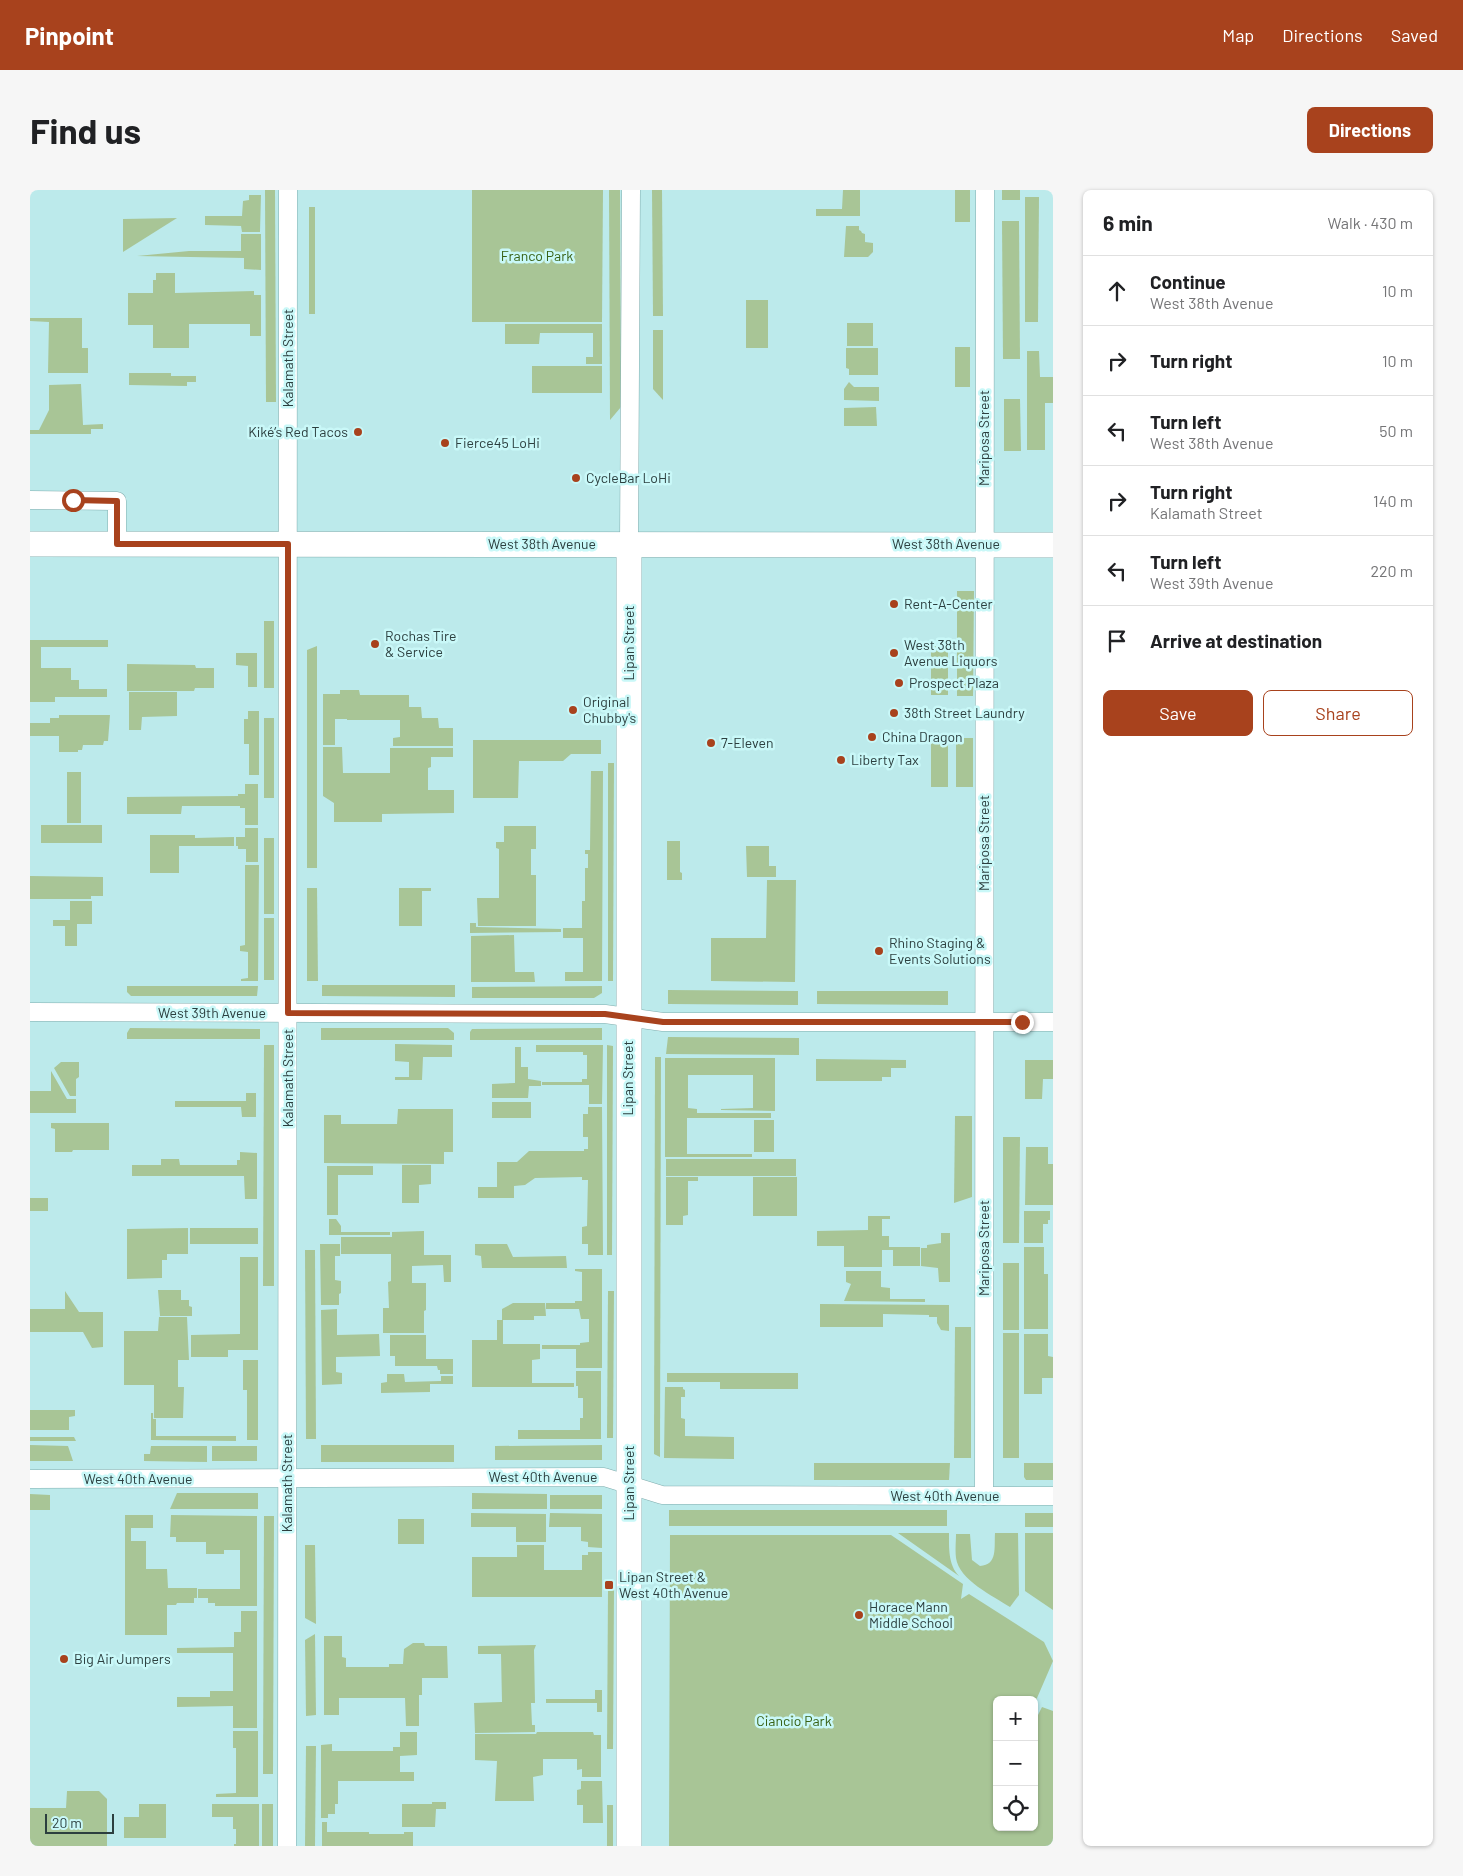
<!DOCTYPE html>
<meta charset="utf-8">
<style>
body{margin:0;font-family:Barlow,sans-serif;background:#f6f6f6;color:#202124}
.controls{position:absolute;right:15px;bottom:15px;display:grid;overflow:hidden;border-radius:8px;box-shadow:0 1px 4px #0004}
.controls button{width:45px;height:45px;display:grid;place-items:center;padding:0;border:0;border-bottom:1px solid #e0e0e0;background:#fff;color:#202124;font:25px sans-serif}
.scale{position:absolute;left:15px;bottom:12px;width:69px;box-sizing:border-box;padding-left:5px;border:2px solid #2c3f3f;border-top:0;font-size:14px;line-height:18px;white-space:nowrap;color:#2c3f3f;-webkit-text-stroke:4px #c9f8f8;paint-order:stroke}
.stop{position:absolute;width:15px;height:15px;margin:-11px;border:4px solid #a8421d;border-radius:50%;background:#fff}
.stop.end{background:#a8421d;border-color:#fff;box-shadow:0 1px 5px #0008}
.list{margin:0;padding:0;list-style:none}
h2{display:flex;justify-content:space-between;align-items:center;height:65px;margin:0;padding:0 20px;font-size:21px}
h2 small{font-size:16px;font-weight:400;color:#757577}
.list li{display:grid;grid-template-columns:32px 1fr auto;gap:15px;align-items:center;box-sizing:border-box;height:70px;padding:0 20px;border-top:1px solid #e0e0e0}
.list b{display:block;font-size:19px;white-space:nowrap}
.list p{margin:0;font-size:16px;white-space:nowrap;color:#757577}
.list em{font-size:16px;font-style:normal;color:#757577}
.actions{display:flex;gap:10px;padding:15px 20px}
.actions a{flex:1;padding:11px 0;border:1px solid #a8421d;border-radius:8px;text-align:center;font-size:18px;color:#a8421d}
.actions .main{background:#a8421d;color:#fff}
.icon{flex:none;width:28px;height:28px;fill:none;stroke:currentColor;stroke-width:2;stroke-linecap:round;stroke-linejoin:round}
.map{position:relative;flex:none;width:1023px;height:1656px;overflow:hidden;border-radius:8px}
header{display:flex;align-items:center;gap:30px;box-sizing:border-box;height:70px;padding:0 25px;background:#a8421d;color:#fff}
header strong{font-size:24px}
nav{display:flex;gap:28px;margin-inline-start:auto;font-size:18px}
.intro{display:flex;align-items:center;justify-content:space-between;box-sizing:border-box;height:120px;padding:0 30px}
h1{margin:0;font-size:35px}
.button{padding:12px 22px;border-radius:8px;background:#a8421d;color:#fff;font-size:18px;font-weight:700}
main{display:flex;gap:30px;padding:0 30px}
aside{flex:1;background:#fff;border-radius:8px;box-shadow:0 1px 4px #0004}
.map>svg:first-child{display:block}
</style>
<header>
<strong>Pinpoint</strong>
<nav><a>Map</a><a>Directions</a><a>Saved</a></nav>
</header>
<div class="intro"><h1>Find us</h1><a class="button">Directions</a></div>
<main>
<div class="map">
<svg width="1023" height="1656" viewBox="0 0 1023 1656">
<rect width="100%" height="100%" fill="#bceaeb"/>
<g fill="#a8c596">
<path d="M235,0h10l1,212h-10z"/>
<path d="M442,0h131l-1,132h-130z"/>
<path d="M579,0h11l1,217 -11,13z"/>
<path d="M622,0h10l1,126h-10z"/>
<path d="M813,0h17v26h-44v-7h26z"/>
<rect x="925" y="0" width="15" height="32"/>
<rect x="972" y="0" width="18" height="10"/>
<path d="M219,5h12l-1,37h-18l-1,-6 -36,-1v-9h37l1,-15 6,-1z"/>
<path d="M995,7h14l-1,125h-13z"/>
<rect x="279" y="17" width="6" height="107"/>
<path d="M147,28l-54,34v-33z"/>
<path d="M972,31h17l1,138h-17z"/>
<path d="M816,36h13v4l2,1 1,2 3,1v8l8,1v9l-5,5h-24z"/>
<path d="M211,44h20v36l-17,-1v-11l-107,-2 52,-5h52z"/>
<path d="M126,83h19v20l79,-2v4h7v41h-11v-12h-61v24h-36v-23h-25v-32h25v-13h3z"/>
<rect x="716" y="110" width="22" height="48"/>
<path d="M0,128h52v30h6v25h-40l1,-51 -19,-1z"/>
<rect x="817" y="133" width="26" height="23"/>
<path d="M475,134h97v40h-16v-7h7v-24h-53l-1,11h-34z"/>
<path d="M623,140h10v70l-10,-11z"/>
<rect x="925" y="157" width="15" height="40"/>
<path d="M816,158h32v27h-29v-6l-3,-1z"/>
<path d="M997,161h12l1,26h13v26h-8v47h-18z"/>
<rect x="502" y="176" width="70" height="27"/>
<path d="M99,183h42v3h25v6h-9v4l-58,-1z"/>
<path d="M819,192l5,5h25v14l-35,-1v-11z"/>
<path d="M51,194l2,41 20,-1v5h-12v5h-61v-4h9l10,-20v-25z"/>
<path d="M974,209h16l1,52h-17z"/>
<path d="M846,217l1,19h-33v-18z"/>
<path d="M927,401h17l-1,105h-16z"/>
<rect x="234" y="431" width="10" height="67"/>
<path d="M0,450h78v7h-67v21h30v12h8v9h28v8h-52v5h-25z"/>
<path d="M287,456v222h-10v-218z"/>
<rect x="901" y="456" width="17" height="49"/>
<path d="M206,463h21v34h-9v-21l-12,-1z"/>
<path d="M97,474l68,1 1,3h18v20h-19l-1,3h-67z"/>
<path d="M310,500h19l1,5h49v12h12l1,11h16l1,10h14v18h-60v-8l7,-1v-17h-53v-1h-12v26h-12v-51h17z"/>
<path d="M99,502h48v24l-35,1 -1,13h-12z"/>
<path d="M218,521h11v64h-10v-31h-5v-25h4z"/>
<path d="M29,525h51l-2,26h-4l-1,4h-20l-1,5h-4v2h-19v-16h-29v-13h20v-5h9z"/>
<rect x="234" y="528" width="10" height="80"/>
<rect x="901" y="547" width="17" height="50"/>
<rect x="926" y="548" width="17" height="49"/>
<path d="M443,550h128v14h-30l-8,7h-44l-1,37h-45z"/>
<path d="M293,557h19l1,26h47v-25h63v9h-22v10l-3,1v22h26v23l-72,1v8h-48v-19l-11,-7z"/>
<path d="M578,573h6l-1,218h-5z"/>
<path d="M561,581h12l-1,210h-37v-9h18v-34h-20v-10h19v-27h3v-33h3v-14h-3v-4h5z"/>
<rect x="37" y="582" width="14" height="51"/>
<path d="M215,594h13v41h-13v-17h-5v-2h-58l-1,8h-54v-17l111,-1v-2h7z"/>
<rect x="11" y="635" width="61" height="18"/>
<path d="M474,636h32v23h-5v26h5v51h-58l-1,-28h22v-49l-3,-1v-6h8z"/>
<path d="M215,638h13v34h-12v-13h-8v-3h-2v-9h9z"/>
<path d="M120,645h45v3l39,-1v9h-55v27h-29z"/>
<rect x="234" y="648" width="10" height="76"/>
<path d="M637,651h13v31l2,1v7h-15z"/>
<path d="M716,656h23v20h7v11h-29z"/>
<path d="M215,675h14l-1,116h-17v-2l7,-1v-26l-8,-1v-5l5,-1z"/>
<path d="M0,686l73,1v19h-12v3h-61z"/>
<path d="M737,690h29l-1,102 -84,-1v-43h55z"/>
<path d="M277,698h10l1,93h-11z"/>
<path d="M369,698h32v3h-9v35h-23z"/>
<path d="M40,711h22v23h-15v22h-12v-20h-12v-6h17z"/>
<rect x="234" y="728" width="10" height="62"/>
<path d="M440,733h6v4l85,2v3l-91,1z"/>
<path d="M484,745l1,37h19l1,10h-64v-46z"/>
<path d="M292,795h133v12l-133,-1z"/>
<path d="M97,796h131l-1,10h-126l-4,-4z"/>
<path d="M572,796v7l-8,5h-122v-11z"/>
<path d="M638,800l130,1v14l-130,-1z"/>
<path d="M787,801h131v14l-131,-1z"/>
<path d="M100,838l130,1v10h-133v-6z"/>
<path d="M291,838h127l6,5v7h-133z"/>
<path d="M572,838v12h-132v-8l2,-3z"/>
<path d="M638,847l131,1v17l-133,-1z"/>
<path d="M365,854l57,1v12h-29l-1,23h-27v-3h14v-15l-14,-1z"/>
<path d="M234,855h10v241h-11z"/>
<path d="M506,855h67l-1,59h-13v-19h-47v-3h40v-3h5v-24h-4v-3h-47z"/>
<path d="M577,855l6,1 -1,209h-5z"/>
<path d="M485,857h6v20h7v12l13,2v5h-12l-1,12h-36v-14l23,-1z"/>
<path d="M625,867h6l-1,400 -6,-3z"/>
<path d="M635,868h110v53l-54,-1v-1l32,-1v-33h-65v33l9,1v4h74v5h-84v36h65v3h-87z"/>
<path d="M786,869l90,1v8h-15v9h-9v4h-66z"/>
<path d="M995,870h28v19h-10l-1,20h-17z"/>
<path d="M31,872h18v15l-3,2v17h-6l-16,-28z"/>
<path d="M21,881l16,28h9v14h-46v-22h21z"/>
<path d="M216,903h10v24h-14l-1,-10h-66v-6h71z"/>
<rect x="462" y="912" width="39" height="16"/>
<path d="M558,917h14l1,148h-15v-11h-6v-17l5,-1 1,-46h-6v-3l-47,1 -10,7 -11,1v12h-36v-11h19v-25h20l12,-11h55v-2h4v-12h-5v-23h5z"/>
<path d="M368,919h55v43h-9v12l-120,-1v-48h17v9h56z"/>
<path d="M925,926h17v81l-18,6z"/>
<rect x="724" y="930" width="20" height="32"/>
<path d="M21,933h58v27h-36l-1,2h-17v-23l-4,-1z"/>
<path d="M973,947h17l-1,106h-16z"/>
<path d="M996,957h22v17h5v41h-28z"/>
<path d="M210,962l17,1v46h-12l-1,-23h-112v-11h29v-6h18l1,6h57v-5h3z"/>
<rect x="636" y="969" width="130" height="17"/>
<path d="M372,975h29v19l-12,1v18h-17z"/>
<path d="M297,976h46v9h-35v40h-11z"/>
<path d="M636,987h32v4h-10v34l-5,1v9h-17z"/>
<rect x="723" y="987" width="44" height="39"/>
<rect x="0" y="1008" width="18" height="13"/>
<path d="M994,1021h26v9h-2v4h-5v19h-19z"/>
<path d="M838,1026h22v3h-8v17h7v11h31v19h-27v-16h-11v17h-38v-21h-27v-15l51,-1z"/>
<path d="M299,1029h7l5,7v6h49v3h-61z"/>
<path d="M158,1038v26h-21v6h-5v18l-35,1v-50z"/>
<rect x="160" y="1038" width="68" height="16"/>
<path d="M394,1041v24h27v27h-7l-1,-17 -31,1v17h14v27l-2,1v22h-41v-25h6l-1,-26 3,-1v-27h-50v-17h51v-5z"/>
<path d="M911,1043h9v49h-11l-1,-14 -17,-2v-18h6v-3l14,-2z"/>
<path d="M290,1054h20v12h-5v24l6,1v12l-2,1v11h-18z"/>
<path d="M445,1054h32l6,13 53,-1 1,12h-85l-1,-12 -6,-1z"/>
<path d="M994,1057h20v27h4v55h-24z"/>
<path d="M275,1060h10l1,189h-10z"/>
<path d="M210,1067h18v93h-30v7h-37v-22l49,-1z"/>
<rect x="973" y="1073" width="16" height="67"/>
<path d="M545,1079h27v99h-26v-19h-34v-4h38v-2l9,-1v-23h-8l-2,-10h-33v-6h29v-2h7v-29l-7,-1z"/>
<path d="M816,1081h35v16l9,1v11h35v3l-81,-1 7,-17 -5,-2z"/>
<path d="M128,1100h23v10h8v6l3,1v9h-32z"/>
<path d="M35,1101l14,21h24v35l-11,1 -9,-16h-53v-23h35z"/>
<path d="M578,1101h6l-1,147h-6z"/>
<path d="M483,1113h32l1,13h-12v4h-32v-11z"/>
<path d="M790,1114l129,1v26l-8,-1 -4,-7v-6h-8v-2l-46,-1v13h-63z"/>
<path d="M307,1119v26l42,-1 1,22 -44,1v15l6,1v11l-20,1 -1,-75z"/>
<path d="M129,1127h28l2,43h-11v27h6l-1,31h-29v-33h-30v-54h34z"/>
<path d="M467,1130h6v24h37v15l-8,1v23h42v4h-102v-47h25z"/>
<path d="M925,1137h16v131h-17z"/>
<rect x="973" y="1143" width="16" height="125"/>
<path d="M994,1144h24v22l5,1v21h-11v16h-18z"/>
<path d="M360,1145h36v24h27v15h-13v-4h-2l-1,-4h-42v-10h-5z"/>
<path d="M213,1170h15v80h-11v-50h-4z"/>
<path d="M546,1181h25v68h-83v-9h62v-12h3v-20h-5v-12h-2z"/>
<path d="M637,1183h131v16h-78v-7h-53z"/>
<path d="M357,1184h17l1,8 36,-1v-5h12v8h-23v8l-49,1v-10l6,-1z"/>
<path d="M635,1197h18v2l2,1v7h-4v21l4,1v17l49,1v22l-70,-1z"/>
<path d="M0,1220h45v6l-6,1v13h-39z"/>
<path d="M121,1223h2v6h3v17h80v5l-85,-1z"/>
<path d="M0,1247h44l2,4h-46z"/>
<path d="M0,1255l38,1 5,15h-43z"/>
<rect x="291" y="1255" width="133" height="17"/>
<path d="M572,1255v15h-107v-14z"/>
<path d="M121,1256h56v16l-63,-1v-7h6z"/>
<rect x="182" y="1256" width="45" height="15"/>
<path d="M784,1273h136l-1,17h-135z"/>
<path d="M994,1273h29v17h-27l-2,-3z"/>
<path d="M147,1303h81v16h-88z"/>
<path d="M442,1303l75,1v15h-75z"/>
<path d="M0,1304l20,1v15h-20z"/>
<rect x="520" y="1305" width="52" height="14"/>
<rect x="639" y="1320" width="278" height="16"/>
<path d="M441,1323l75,1v28h-30v-15h-45z"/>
<path d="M520,1323l52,1v34l-14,-1v-5l-7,-1v-14h-32z"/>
<rect x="995" y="1323" width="28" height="14"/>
<path d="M95,1325h28v13h-22v13h15v28h21l1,19h29v10h-3v5h-17l-1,2h-9v30h-42z"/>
<path d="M141,1325l86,1v90h-42v-3h-7v-5h-10v-9h42v-39h-16v4h-18v-12h-30v-5h-6z"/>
<path d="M234,1326h10l-1,258h-10z"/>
<rect x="368" y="1329" width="26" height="25"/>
<path d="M868,1343h51c0,14 -1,32 10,43z"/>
<path d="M965,1343h23l1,62 -9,12c-17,-11 -51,-27 -54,-49 -1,-8 0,-17 0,-24h14l2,26 8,6c18,-1 14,-19 15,-33z"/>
<path d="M995,1343h28v77l-28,-19z"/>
<path d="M640,1345h221l72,49 -2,15 8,-5 75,48 9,19 -19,44v-5h-37v127h37v-104l8,-16 11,4v135h-384z"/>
<path d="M275,1355h10l1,79 -11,-6z"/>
<path d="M487,1355h27v25h38v-15h6v-3h14v45h-130v-40h45z"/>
<path d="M578,1399h6l-1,160h-6z"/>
<path d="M211,1421h16v117h-24v-22l-56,1v-10h33v-6h23v-38h-56v-5l57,-1v-15h7z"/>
<path d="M285,1444l1,81 -10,1 -1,-76z"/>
<path d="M294,1446h18v21l4,1v9h43v-3h14l1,-15 9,-6h11l1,3h22l1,32h-26v17h-3v31h-13l-1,-28h-66v17h-15z"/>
<path d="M506,1455l-2,5 1,53h-4l1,22h3v7l-60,1 -1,-30 28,-1 -1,-48h-23v-8z"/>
<path d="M565,1500h7v22h-5v-9h-51v-4h49z"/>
<path d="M203,1541h25v66h-42v-3l20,-1v-45h-3z"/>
<path d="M370,1542h17v23l-17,1v16h14v9h-76v23h-3v10h-7v4h-7v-73l11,-1v7h61v-4h7z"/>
<path d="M507,1542h56l1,3h7v42h-19v-8l-5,1v-11h-34v16l-10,2 1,24h-39l2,-40 -22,-1v-26h61z"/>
<path d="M276,1556h10l-1,100h-10z"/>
<path d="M551,1591h21l1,42h-20v-18h-6v-15l4,-1z"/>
<path d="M37,1601h32l8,8v47h-77v-38h36z"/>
<path d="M402,1612h14v7h-10l-1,18h-33v-23h30z"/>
<path d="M109,1614h27v34h-42v-21h15z"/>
<path d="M182,1614h47v42h-25v-2h2v-15h-3v-12h-21z"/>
<rect x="232" y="1614" width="11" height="42"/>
<rect x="577" y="1615" width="6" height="41"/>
<path d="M292,1632h5v10h42v2h35v-2h9v14h-91z"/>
</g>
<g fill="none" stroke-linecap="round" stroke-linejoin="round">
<g stroke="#80adae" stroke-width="19">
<g id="street">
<path d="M0,310l87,1v43"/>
<path d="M599,354l2,-354"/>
<path d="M0,822l575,2 58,8h390"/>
<path d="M0,1289l574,-2 58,18 391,1"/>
<path d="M954,1306l1,-1306"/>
<path d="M257,1656l1,-1656"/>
</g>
</g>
<g stroke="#80adae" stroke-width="26">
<g id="secondary">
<path d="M0,354l1023,1"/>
<path d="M599,354v1302"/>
</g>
</g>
<use href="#street" stroke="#fff" stroke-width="18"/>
<use href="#secondary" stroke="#fff" stroke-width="25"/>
</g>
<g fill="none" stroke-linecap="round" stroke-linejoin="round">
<path stroke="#a8421d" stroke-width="6" d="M43,310l44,1v43h171v469l317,1 58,8h359"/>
</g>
<g fill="#a8421d" stroke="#c9f8f8" stroke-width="2">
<circle cx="328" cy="242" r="5"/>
<circle cx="415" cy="253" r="5"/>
<circle cx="546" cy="288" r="5"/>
<circle cx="864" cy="414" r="5"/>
<circle cx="345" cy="454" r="5"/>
<circle cx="864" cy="463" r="5"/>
<circle cx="869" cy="493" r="5"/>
<circle cx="543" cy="520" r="5"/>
<circle cx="864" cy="523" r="5"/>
<circle cx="842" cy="547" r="5"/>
<circle cx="681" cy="553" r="5"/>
<circle cx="811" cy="570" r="5"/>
<circle cx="849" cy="761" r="5"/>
<rect x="574" y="1390" width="10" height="10" rx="2.5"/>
<circle cx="829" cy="1425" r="5"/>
<circle cx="34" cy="1469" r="5"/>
</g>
<g text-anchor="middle" stroke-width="5" stroke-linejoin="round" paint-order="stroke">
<g font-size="14" fill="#386014" stroke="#c9f8f8">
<text x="507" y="71">Franco Park</text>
<text x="764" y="1536">Ciancio Park</text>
</g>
<g font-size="14" fill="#2c3f3f" stroke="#c9f8f8">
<text transform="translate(258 168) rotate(-90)" y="5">Kalamath Street</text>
<text transform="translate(954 248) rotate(-90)" y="5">Mariposa Street</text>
<text x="512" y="359">West 38th Avenue</text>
<text x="916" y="359">West 38th Avenue</text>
<text transform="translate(599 453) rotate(-90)" y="5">Lipan Street</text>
<text transform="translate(954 653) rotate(-90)" y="5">Mariposa Street</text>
<text x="182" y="828">West 39th Avenue</text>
<text transform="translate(258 888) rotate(-90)" y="5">Kalamath Street</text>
<text transform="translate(598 888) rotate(-90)" y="5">Lipan Street</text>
<text transform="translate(954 1058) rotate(-90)" y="5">Mariposa Street</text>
<text x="513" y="1292">West 40th Avenue</text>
<text x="108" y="1294">West 40th Avenue</text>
<text transform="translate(257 1293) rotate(-90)" y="5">Kalamath Street</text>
<text transform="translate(599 1293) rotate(-90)" y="5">Lipan Street</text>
<text x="915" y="1311">West 40th Avenue</text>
</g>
<g font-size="14" fill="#2c3f3f" stroke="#c9f8f8" text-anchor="start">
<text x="318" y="247" text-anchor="end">Kiké’s Red Tacos</text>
<text x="425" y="258">Fierce45 LoHi</text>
<text x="556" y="293">CycleBar LoHi</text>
<text x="874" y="419">Rent-A-Center</text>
<text x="355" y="451">Rochas Tire<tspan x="355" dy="16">&amp; Service</tspan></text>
<text x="874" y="460">West 38th<tspan x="874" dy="16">Avenue Liquors</tspan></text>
<text x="879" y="498">Prospect Plaza</text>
<text x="553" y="517">Original<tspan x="553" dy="16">Chubby's</tspan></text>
<text x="874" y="528">38th Street Laundry</text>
<text x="852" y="552">China Dragon</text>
<text x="691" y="558">7-Eleven</text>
<text x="821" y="575">Liberty Tax</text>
<text x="859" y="758">Rhino Staging &amp;<tspan x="859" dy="16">Events Solutions</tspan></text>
<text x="589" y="1392">Lipan Street &amp;<tspan x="589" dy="16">West 40th Avenue</tspan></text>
<text x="839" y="1422">Horace Mann<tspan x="839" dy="16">Middle School</tspan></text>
<text x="44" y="1474">Big Air Jumpers</text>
</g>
</g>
</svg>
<div class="controls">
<button>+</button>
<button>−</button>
<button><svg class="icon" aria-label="locate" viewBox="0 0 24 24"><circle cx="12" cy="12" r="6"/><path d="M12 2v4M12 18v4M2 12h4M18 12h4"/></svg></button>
</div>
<div class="scale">20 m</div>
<div class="stop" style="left:43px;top:310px"></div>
<div class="stop end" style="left:992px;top:832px"></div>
</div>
<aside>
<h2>6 min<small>Walk · 430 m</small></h2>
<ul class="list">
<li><svg class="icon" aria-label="ahead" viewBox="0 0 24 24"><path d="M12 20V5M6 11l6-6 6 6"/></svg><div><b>Continue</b><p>West 38th Avenue</p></div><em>10 m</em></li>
<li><svg class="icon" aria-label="right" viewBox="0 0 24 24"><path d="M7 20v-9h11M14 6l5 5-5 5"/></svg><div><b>Turn right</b></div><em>10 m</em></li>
<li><svg class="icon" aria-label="left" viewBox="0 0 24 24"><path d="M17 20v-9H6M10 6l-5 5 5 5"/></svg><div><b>Turn left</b><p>West 38th Avenue</p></div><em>50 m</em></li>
<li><svg class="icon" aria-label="right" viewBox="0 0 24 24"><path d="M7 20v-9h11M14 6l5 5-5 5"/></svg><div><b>Turn right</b><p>Kalamath Street</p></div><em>140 m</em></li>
<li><svg class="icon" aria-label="left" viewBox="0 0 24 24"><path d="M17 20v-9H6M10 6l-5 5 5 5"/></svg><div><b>Turn left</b><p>West 39th Avenue</p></div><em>220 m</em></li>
<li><svg class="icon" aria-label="arrive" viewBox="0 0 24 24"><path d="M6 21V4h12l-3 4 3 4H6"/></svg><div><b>Arrive at destination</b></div></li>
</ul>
<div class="actions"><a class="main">Save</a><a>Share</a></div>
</aside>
</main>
